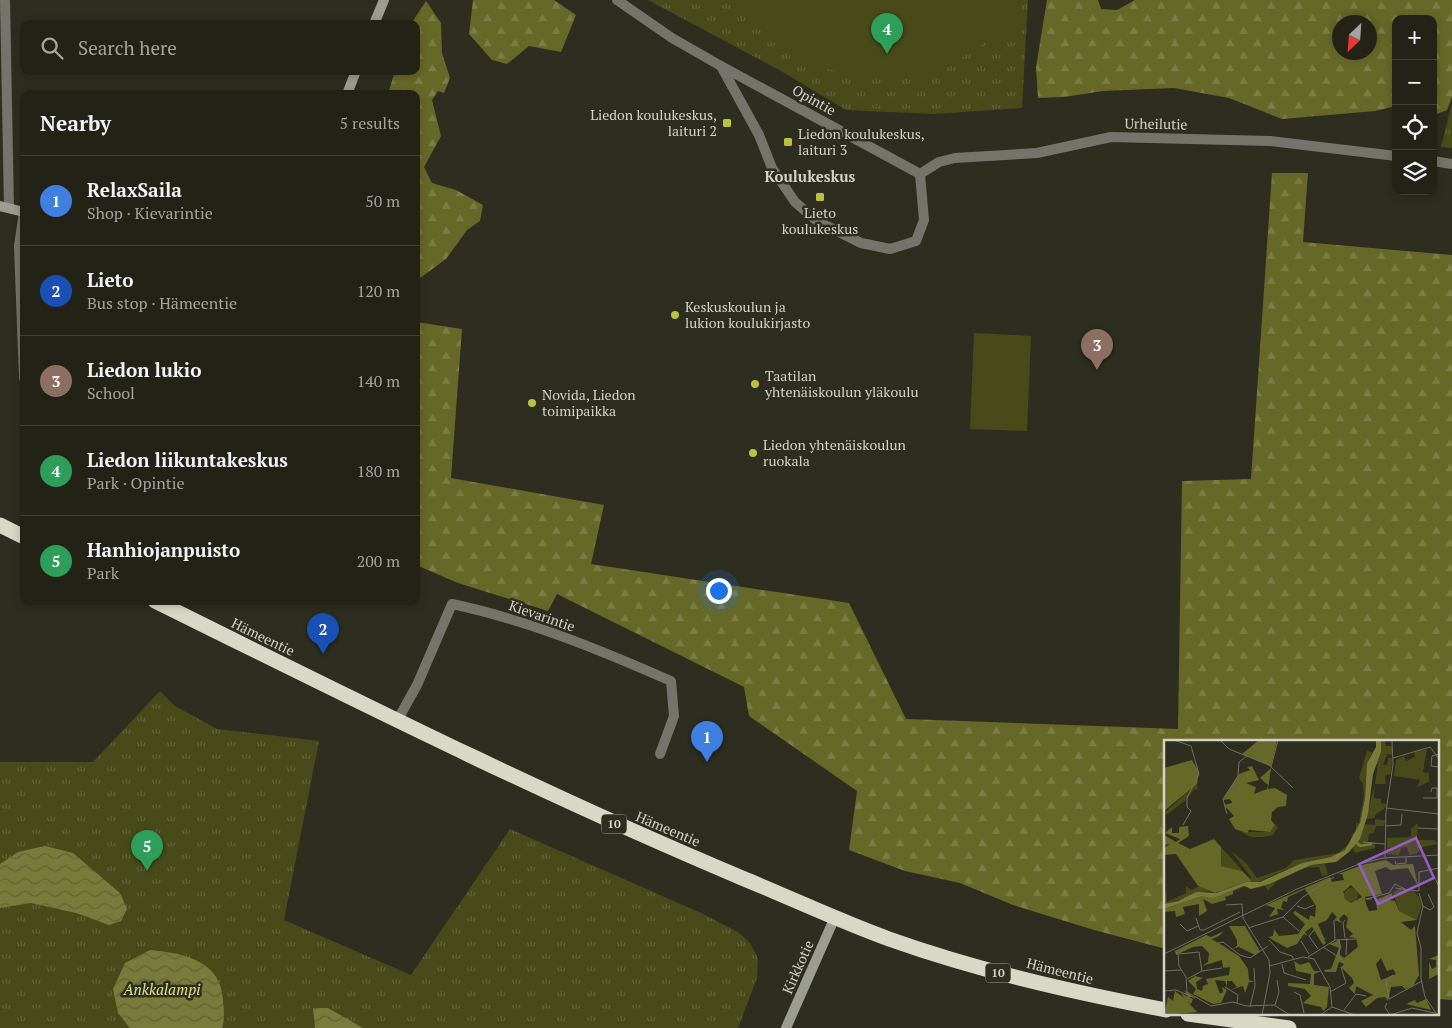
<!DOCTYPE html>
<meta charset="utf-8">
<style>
body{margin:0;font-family:"PT Serif",serif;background:#2a2a20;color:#f1f3f6}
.controls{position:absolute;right:15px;top:15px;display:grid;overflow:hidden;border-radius:10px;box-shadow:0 2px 8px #0003}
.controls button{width:45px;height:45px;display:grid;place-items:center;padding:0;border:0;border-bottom:1px solid #3f3f36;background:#222217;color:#f1f3f6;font:25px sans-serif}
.compass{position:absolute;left:1332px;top:15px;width:45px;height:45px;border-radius:50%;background:#222217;box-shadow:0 2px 8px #0003;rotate:205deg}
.you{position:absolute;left:718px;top:590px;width:18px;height:18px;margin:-12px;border:4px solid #fff;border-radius:50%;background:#1a73e8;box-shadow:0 0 0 8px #1a73e833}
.badge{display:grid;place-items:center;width:32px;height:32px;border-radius:50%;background:#bca0f2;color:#fff;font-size:16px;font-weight:700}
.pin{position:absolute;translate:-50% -41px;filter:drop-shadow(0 1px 2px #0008)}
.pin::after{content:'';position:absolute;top:26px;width:18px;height:15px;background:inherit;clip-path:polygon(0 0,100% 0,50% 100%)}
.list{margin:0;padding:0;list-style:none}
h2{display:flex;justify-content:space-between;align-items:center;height:65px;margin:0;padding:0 20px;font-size:21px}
h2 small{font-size:16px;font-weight:400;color:#a2a4a1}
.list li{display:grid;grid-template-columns:32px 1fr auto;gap:15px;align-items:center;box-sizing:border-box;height:90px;padding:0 20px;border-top:1px solid #3f3f36}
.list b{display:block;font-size:19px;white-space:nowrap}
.list p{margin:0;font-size:16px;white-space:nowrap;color:#a2a4a1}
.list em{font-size:16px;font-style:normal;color:#a2a4a1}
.icon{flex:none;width:28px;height:28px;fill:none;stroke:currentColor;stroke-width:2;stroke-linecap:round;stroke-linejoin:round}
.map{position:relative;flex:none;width:1452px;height:1028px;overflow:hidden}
.search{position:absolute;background:#222217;box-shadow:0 2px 8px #0003;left:20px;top:20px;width:400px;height:55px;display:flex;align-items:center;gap:12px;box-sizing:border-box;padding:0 18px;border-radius:10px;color:#a2a4a1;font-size:19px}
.panel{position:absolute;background:#222217;box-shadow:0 2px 8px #0003;left:20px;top:90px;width:400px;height:515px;border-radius:10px}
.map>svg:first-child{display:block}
</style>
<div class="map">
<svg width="1452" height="1028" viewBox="0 0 1452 1028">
<defs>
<pattern id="grass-tufts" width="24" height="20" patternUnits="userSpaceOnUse" patternTransform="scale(1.25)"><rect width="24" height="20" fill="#494a1a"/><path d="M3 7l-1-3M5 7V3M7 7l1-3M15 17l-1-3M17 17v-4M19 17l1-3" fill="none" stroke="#62633a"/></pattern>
<pattern id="forest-firs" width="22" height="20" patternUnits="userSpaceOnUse" patternTransform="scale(1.25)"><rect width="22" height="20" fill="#666828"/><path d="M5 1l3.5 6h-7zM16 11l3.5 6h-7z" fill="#7b7d46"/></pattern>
<pattern id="water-waves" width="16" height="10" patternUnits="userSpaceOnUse" patternTransform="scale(1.25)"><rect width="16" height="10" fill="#797b3b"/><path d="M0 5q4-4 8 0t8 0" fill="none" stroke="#62633b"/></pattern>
</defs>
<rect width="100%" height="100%" fill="#2d2e1f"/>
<g fill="url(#grass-tufts)">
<path d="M648,0h380l-6,108 -87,6 -89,-4 -65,-39z"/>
<path d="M1452,103v45l-11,-1z"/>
<path d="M160,691l15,15 42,23 102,12 -35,179 127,55 99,-146 191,84 37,19 12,11 8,15 -1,20 -19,50h-738v-266h93z"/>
</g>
<g fill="url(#forest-firs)" fill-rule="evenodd">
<path d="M473,0h81l22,15 -15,37 -32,-6 -22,18 -15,-4 -23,-26z"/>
<path d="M1047,0h51l3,9 16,1 18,-10h317v97l-5,13 -10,4 -4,-1v-94h-37v87l-21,5 -93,8 -53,-21 -55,-10 -71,3 -39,6 -26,1 -2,-31zM1340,22h30v30h-30z"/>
<path d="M426,1l15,22 1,30 8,25 -6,15 -6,-2 -6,9 9,36 -17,31 8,16 24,7 27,15 -3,16 -13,9 -21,29 -30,22v-187h-28l7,-23h21v-47h-5z"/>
<path d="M1272,173h36l-5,69 149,13v745l-14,-1v-257h-272v207l-72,-19 -81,-25 -53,-22 -55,-12 -56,-21 8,-59 -108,-75 -5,-29 -187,-93 -9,17 -90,-28 -42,-18v-243l46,7 -11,149 153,27 -13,59 258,39 57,116 272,10 4,-248 69,-2z"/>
</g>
<g fill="#494a1a">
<path d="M745,0h275l-4,39 -30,3 -32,21 -43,16h-38l-50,-11 -33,-16 -35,-29z"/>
<path d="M974,333l57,3 -4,95 -57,-2z"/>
</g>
<g fill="url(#water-waves)">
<path d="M45,846l28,7 47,40 7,16 -6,12 -12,4 -33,-12 -45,-10 -31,5v-44l18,-12z"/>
<path d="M150,950c34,3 72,11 73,51 1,10 2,18 -1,27h-92l-12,-15 -5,-24 12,-26z"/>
<path d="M313,1008h15l35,20h-48z"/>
</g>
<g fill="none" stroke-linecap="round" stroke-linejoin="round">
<g stroke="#74746d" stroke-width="10">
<path d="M5,0l4,208"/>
<path d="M617,0l55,38 49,28 199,108"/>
<path d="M721,66l38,69 13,33 23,34 22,19 44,22 29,6 26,-8 8,-21 -4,-46"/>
<path d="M1433,161l19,3"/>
<path d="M920,174l19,-12 16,-4 82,-5 74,-16 159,4 126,15"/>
<path d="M24,212l-5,34 5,132"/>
<path d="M397,721l20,-36 35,-81c76,16 148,46 219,77l3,35 -14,38"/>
</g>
<g stroke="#9c9d91" stroke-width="10">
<path d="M374,24l10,-24"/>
<path d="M347,94l9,-23"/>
<path d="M0,206l24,6"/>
<path d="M786,1028l49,-111"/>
</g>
<g stroke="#d7d9c6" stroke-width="15">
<path d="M0,525l24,12"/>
<path d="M155,601c194,96 387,193 587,277 49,20 97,43 147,61 90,32 183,53 277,71"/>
<path d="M1188,1014l101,14"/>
</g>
</g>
<g fill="#bcbf44" stroke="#2d2e1f" stroke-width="2">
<rect x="722" y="118" width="10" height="10" rx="2.5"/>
<rect x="783" y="137" width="10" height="10" rx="2.5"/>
<rect x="815" y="192" width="10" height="10" rx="2.5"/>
<circle cx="675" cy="315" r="5"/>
<circle cx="755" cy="384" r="5"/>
<circle cx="532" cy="403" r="5"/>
<circle cx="753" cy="453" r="5"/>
</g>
<g text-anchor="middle" stroke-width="5" stroke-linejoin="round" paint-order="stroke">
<g fill="#2d2e1f" stroke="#a0a196" stroke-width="1">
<rect x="601.5" y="814.5" width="25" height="19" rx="4"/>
<rect x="985.5" y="963.5" width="25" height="19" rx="4"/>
</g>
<g font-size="12" font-weight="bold" fill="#d2d2c9">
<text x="614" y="828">10</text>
<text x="998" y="977">10</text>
</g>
<g font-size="14" fill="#d2d2c9" stroke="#2d2e1f">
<text transform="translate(814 100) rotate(29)" y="5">Opintie</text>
<text transform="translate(1156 124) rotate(1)" y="5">Urheilutie</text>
<text transform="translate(542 616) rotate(19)" y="5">Kievarintie</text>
<text transform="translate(263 637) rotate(26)" y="5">Hämeentie</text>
<text transform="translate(668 829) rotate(23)" y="5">Hämeentie</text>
<text transform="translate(798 967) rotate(-66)" y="5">Kirkkotie</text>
<text transform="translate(1060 971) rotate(14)" y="5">Hämeentie</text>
</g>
<g font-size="14" fill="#d2d2c9" stroke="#2d2e1f" text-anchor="start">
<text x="717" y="120" text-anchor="end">Liedon koulukeskus,<tspan x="717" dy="16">laituri 2</tspan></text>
<text x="798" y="139">Liedon koulukeskus,<tspan x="798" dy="16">laituri 3</tspan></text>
<text x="820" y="218" text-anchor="middle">Lieto<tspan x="820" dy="16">koulukeskus</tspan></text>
<text x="685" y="312">Keskuskoulun ja<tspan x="685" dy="16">lukion koulukirjasto</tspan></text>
<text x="765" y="381">Taatilan<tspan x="765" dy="16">yhtenäiskoulun yläkoulu</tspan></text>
<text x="542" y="400">Novida, Liedon<tspan x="542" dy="16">toimipaikka</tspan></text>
<text x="763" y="450">Liedon yhtenäiskoulun<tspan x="763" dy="16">ruokala</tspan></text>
</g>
<g font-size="15" font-weight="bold" fill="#d2d2c9" stroke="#2d2e1f">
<text x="810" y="182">Koulukeskus</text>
</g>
<g font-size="15" font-style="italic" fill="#dee285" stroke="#2d2e1f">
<text x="162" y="995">Ankkalampi</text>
</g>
</g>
<g transform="translate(1164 740)">
<rect width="275" height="275" fill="#2d2e1f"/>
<path d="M217,0h4l1,6h5v-6l1,8v7l-5,-1 -4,11 -6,-1zM263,9l-4,23 6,1v9l-12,5 3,-7 -26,-4 2,-16 8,-4 2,5 9,-4 -1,-5zM203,11l5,1 -5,11 -2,35 -5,25 -5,14 -4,-1 5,-5v-8h3l5,-28 -1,-11 -4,-6zM33,44l1,6 -4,-1 -7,10 -19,15 -4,-1zM211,44l-1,14 7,1v4l5,1 -1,4 -10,7v3l-9,1zM211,79l10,1 -1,6h-8l-2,7 -5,1 -1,8 7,1v5l-20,5 -2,-5 11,-24 11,1zM254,83l-1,17h17l4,4 -15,3 -7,7 -7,1 -2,-8 -6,1 -2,7 -12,-1v-16l24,-1v-8zM111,85l3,2 -5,8 -9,2h-13l-10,-5h29zM188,97l2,1 -2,5 -7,7 -9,6 -34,7 -47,20h-5l1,-6 -20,-26 15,12 11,15 29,-10 8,-8 44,-7 12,-10zM57,107l20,22 1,2 -21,-5zM161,124l3,11 -6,1 -3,-9 -14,1 -28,13 -9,10 -3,-5 -14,4 60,-25zM38,145l8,6 -46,13 2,-16 1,14 19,-9v-7l5,4zM235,149l15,2 5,6 3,8 -5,15 -18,-9 -6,-19z" fill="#494a1a"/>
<path d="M95,0h18l-6,26 -29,-12zM28,20l7,12 -2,12 -33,27v-43zM88,26l7,14 -13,3 10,4 -2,7 13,-5 1,-4 -8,-7 11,-10 -3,21 7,-1 12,7 -1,11 -8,1 -6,5 -1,8 4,5 -5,7 -21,-2 -2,3 -12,-4 -6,-10 5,-3 -10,-11 8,-2 -2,-4 -7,1 16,-26 11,-4 -3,-3zM24,86l1,10 -11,7 12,6 24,-10 7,8v19l21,5 9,9 -1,3 -4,-1 -31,11 -17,-7 -22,-32 -12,1v-7l6,-4 -6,1v-10l12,7 4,-3 -15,-6 7,-6v6h7v-6zM222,120l7,5 20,-1 5,22 -10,-18 -18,2 -4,-3 -11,4 7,23 -17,3 1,7 3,7 8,-1 -1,-10 16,-7 1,5 -4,2 6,1 4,10 18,9 -16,2 10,8 4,-4 4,49 -6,11 -8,3 -3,-3 -11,1 -3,14 -3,-4 -8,1 -11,9 -5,-6 12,-6 -17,-9 -1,8 -6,-6 5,-5 -2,-5 -11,-11 3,-3 -5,-2 -3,10h-11l-1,-2 7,-1 8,-21 -10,-4 11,-4v15l4,3 14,-11 -2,-9 -7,-1 4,-3 -7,-7 2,-9 -4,-4 -5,5 3,4 -8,-3 3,-3 -5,-5 -5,8 -9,4 6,14h3l-3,1 2,4 -3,2 -11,-18 -7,5 3,4 -4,-2 -7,10 -10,4 -19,-11 5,-1 1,-7 5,7 19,-2 7,-10 -12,-11 2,-2 14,9 1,-5 5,2 1,-11 -11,-17 -17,8 -1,5 -4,-1 -2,7 4,2 -8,-1 1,5 -9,3 6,-9 -9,-3 64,-28 2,5 12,-2 -2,-6h-4l24,-9zM187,145l11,12 -11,6 -8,-11zM217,218l6,13 6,-2 3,5 -15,6 -5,-16zM82,146l-13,5v3l-8,3 1,3 -14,4 -9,-5 4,12 -8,5v-12l-16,3 2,7 -9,3 -1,-6 -11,1v-3l38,-13h13zM65,186h16l15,25 -5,4 -16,-8 -7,2 5,-3v-6zM60,191l-5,5 -7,3 27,17 9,13 1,11 5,2h-5l-4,11 -2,-7 -13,4 7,-3 -5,-6h-5v6l-2,-6 -10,-1 5,14 3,-2 -1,-5 5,3 -6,13 -8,1 -20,-10 3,-5 -8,-8 7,-5 8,2 -7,4 1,7 5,2 1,-5 5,-2 -2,-5 23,-4 1,-8 -7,1 -1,-8 -20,6 6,-4 1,-9 -7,-7 -9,1 -17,8 -1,-4 31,-16 5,2zM275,215v19l-10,5v-17l3,7 4,-2v-7l-7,-1zM130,221l6,4 9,-3 5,9h8l-8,3v11l15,2 -2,20 -4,4 -2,-4 -18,-4 8,-7 -6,-7 -17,-3v-3l22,1 1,-10 -15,-3zM20,250l9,7h-4l4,2 -2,5 -4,-3 10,11 -33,3 4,-18 5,4 2,-10 9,7 -3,-5 7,4zM262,259l5,11 -25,-6 9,-4 2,3z" fill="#666828" fill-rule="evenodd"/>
<path d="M224,18h4l-1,16 -6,1 1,9h-11l3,-20 9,1z" fill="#494a1a"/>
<path d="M180 155a7 7 0 1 1 14 0a7 7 0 1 1-14 0ZM235,151l7,1 7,16 -5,5 -7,-2 -6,-14z" fill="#494a1a"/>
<path d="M212,0h5v12l-8,22 -5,40 -8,25 -11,13 -13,10 -25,3 -42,19 -18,5 -7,-3 -31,12 -11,-2 -38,13v-5l14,-3 18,-9 20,1 30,-11h14l42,-19 29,-6 14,-7 15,-27 5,-25 2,-35 9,-16z" fill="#797b3b"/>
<path fill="none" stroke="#797b3b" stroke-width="2.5" d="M192,102l4,4 12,-2"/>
<path fill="none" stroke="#6f7063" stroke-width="1" d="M10,0l17,6 8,28 -12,24v9l4,4 -8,14M56,0l9,9 40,16 24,23M275,14l-7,2 -1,10 8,1M229,18l37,-11 9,12M107,27l7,-27M267,52l1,-4h5v10M259,58h16M222,68l53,6M63,74l-4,-15 15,-23 1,-14 8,-6M221,86l16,-1 1,-11M254,88l21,1M199,102l22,2M221,118l1,-47 7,-46 -1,-25M231,121l1,3 10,-1v-6M266,130l9,16M231,148l24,3M255,151v-19l20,-4M255,153l4,13 -6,27 4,15v31l4,18 11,16M208,159h-6l23,-6 6,-9 10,5M62,165l16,-1 1,14 26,42 1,13 -8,42M133,166l8,3 9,-4M259,166l7,4 4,-3 -6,-13M119,177l16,14M32,178l4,12h4l36,-18M170,180l1,20M16,184l7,7 11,-5M84,188l35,-11 20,-20 31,-20M150,190l-5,6 9,13M181,198l-2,-15 2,-3M174,199l3,8 -4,9 8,7M105,200l11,12 12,4 2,4M137,201l8,13M54,203l5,-1 17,13 10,3 18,-12M159,207l14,9M0,214l133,-65 62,-25 24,-6 56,-3M182,215l1,-17M144,217l27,-17 21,-1M118,224l2,9 22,7M105,226l34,-9 11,2 16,28 2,20M0,231l17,-1M38,231l20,-3M229,235l-7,6 3,18 33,-18M23,239l15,-8 -3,-19 -21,2 1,12 7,11 1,15 24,14 22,-4 13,4 28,-1 16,10M61,247l13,8 -1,8M0,251l12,-1 19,8M130,252l6,3 4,18M166,252l16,-9 -5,-16M223,263l-2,4 5,8 22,-7 27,6M111,265l4,-13 -2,-12M86,267l5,-21 -1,-18M180,270l12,-16 10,2M130,275h26l12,-8 23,8"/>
<path fill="#955ec2" fill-opacity="0.15" stroke="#955ec2" stroke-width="2.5" d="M252,98l18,40 -56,26 -19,-40z"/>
<rect width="275" height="275" fill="none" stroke="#d2d2c9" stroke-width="2.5"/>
</g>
</svg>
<div class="controls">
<button>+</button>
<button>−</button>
<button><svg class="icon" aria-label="locate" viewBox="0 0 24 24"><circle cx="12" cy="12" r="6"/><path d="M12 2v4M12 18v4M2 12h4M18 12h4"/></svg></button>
<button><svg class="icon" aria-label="layers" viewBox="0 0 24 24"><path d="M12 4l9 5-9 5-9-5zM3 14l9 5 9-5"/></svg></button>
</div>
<svg class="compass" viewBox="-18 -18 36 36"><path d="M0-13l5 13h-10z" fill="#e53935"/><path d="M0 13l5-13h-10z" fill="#a2a4a1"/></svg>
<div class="you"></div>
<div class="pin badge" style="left:707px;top:762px;background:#3f7fe0">1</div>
<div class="pin badge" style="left:323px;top:654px;background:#1a4fb4">2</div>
<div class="pin badge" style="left:1097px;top:370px;background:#8d6e63">3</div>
<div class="pin badge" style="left:887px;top:54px;background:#2e9e5b">4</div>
<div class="pin badge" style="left:147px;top:871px;background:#2e9e5b">5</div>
<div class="search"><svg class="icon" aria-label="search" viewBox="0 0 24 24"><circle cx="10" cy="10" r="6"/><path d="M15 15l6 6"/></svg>Search here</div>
<section class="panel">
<h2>Nearby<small>5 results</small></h2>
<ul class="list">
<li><span class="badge" style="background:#3f7fe0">1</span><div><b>RelaxSaila</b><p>Shop · Kievarintie</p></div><em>50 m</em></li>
<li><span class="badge" style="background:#1a4fb4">2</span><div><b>Lieto</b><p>Bus stop · Hämeentie</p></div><em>120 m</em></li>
<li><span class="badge" style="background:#8d6e63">3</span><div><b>Liedon lukio</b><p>School</p></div><em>140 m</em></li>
<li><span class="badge" style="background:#2e9e5b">4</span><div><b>Liedon liikuntakeskus</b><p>Park · Opintie</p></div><em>180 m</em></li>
<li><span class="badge" style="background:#2e9e5b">5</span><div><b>Hanhiojanpuisto</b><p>Park</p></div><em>200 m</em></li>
</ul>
</section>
</div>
